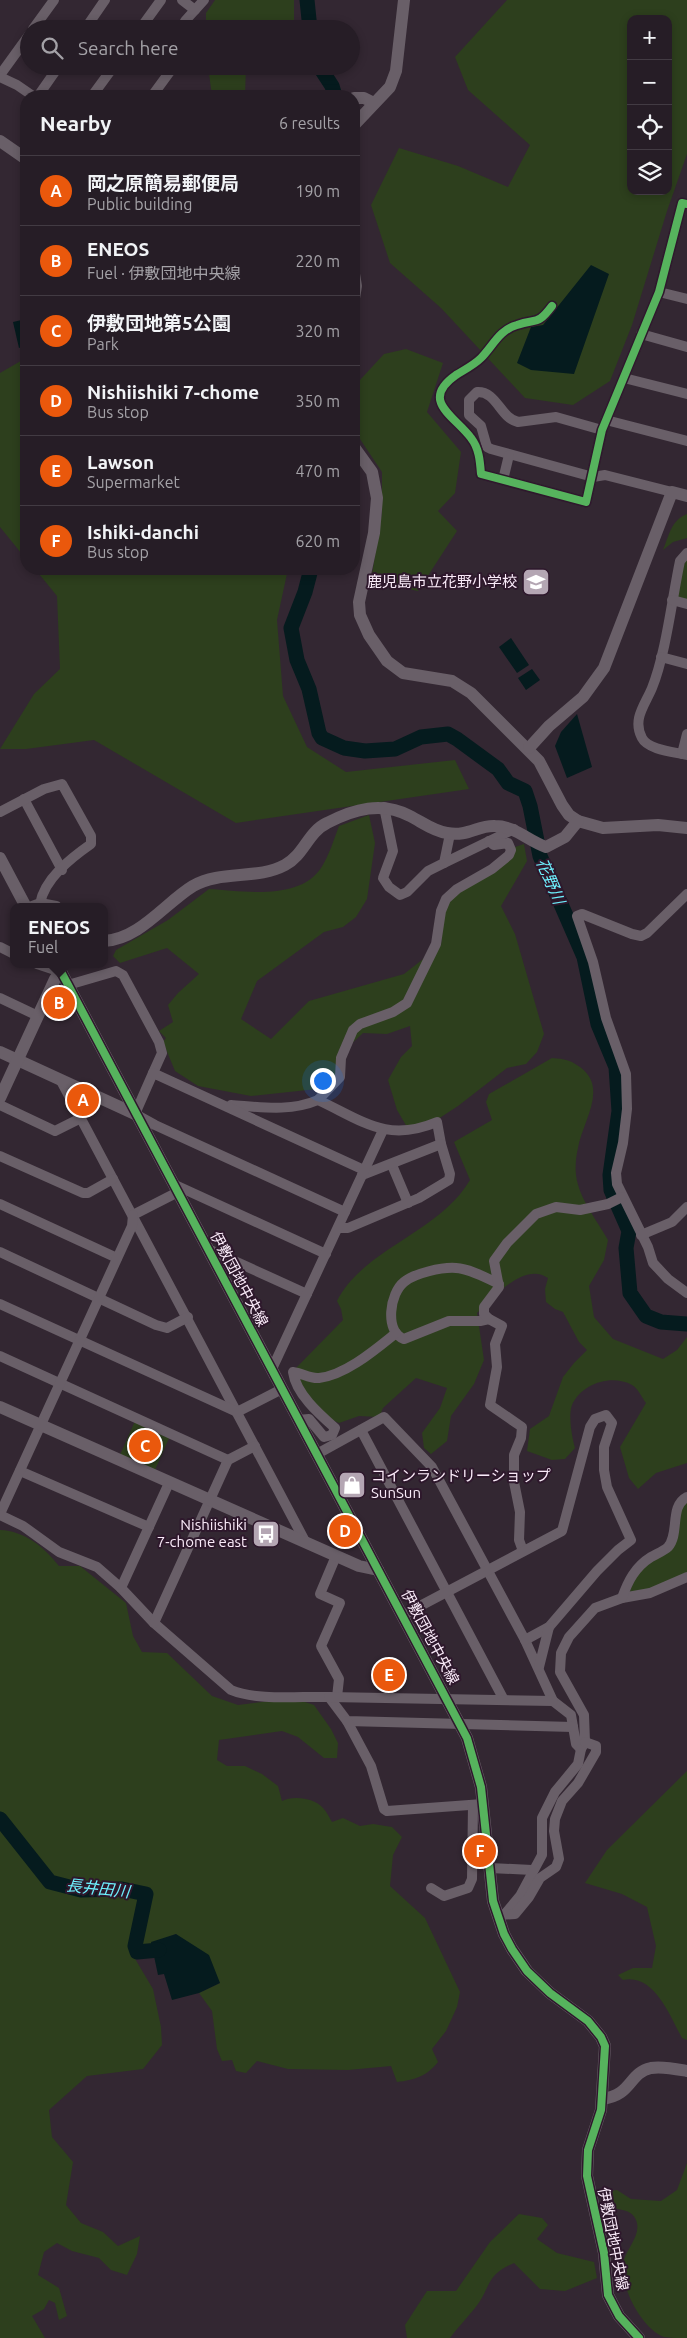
<!DOCTYPE html>
<meta charset="utf-8">
<style>
body{margin:0;font-family:Ubuntu,"Noto Sans JP",sans-serif;background:#2e262e;color:#f1f3f6}
.controls{position:absolute;right:15px;top:15px;display:grid;overflow:hidden;border-radius:10px;box-shadow:0 2px 8px #0003}
.controls button{width:45px;height:45px;display:grid;place-items:center;padding:0;border:0;border-bottom:1px solid #423b43;background:#261d26;color:#f1f3f6;font:25px sans-serif}
.you{position:absolute;left:322px;top:1080px;width:18px;height:18px;margin:-12px;border:4px solid #fff;border-radius:50%;background:#1a73e8;box-shadow:0 0 0 8px #1a73e833}
.badge{display:grid;place-items:center;width:32px;height:32px;border-radius:50%;background:#ea580c;color:#fff;font-size:16px;font-weight:700}
.pin{position:absolute;translate:-50% -50%;border:2px solid #fff;box-shadow:0 1px 5px #0006}
.popup{position:absolute;left:10px;top:903px;width:98px;height:65px;box-sizing:border-box;display:grid;place-content:center;border-radius:10px;background:#261d26;filter:drop-shadow(0 1px 4px #0005);font-size:16px;white-space:nowrap;color:#a4a2a7}
.popup b{font-size:19px;color:#f1f3f6}
.popup::after{content:'';position:absolute;left:50%;top:100%;margin-left:-10px;border:10px solid transparent;border-top-color:#261d26}
.list{margin:0;padding:0;list-style:none}
h2{display:flex;justify-content:space-between;align-items:center;height:65px;margin:0;padding:0 20px;font-size:21px}
h2 small{font-size:16px;font-weight:400;color:#a4a2a7}
.list li{display:grid;grid-template-columns:32px 1fr auto;gap:15px;align-items:center;box-sizing:border-box;height:70px;padding:0 20px;border-top:1px solid #423b43}
.list b{display:block;font-size:19px;white-space:nowrap}
.list p{margin:0;font-size:16px;white-space:nowrap;color:#a4a2a7}
.list em{font-size:16px;font-style:normal;color:#a4a2a7}
.icon{flex:none;width:28px;height:28px;fill:none;stroke:currentColor;stroke-width:2;stroke-linecap:round;stroke-linejoin:round}
.map{position:relative;flex:none;width:687px;height:2338px;overflow:hidden}
.search{position:absolute;background:#261d26;box-shadow:0 2px 8px #0003;left:20px;top:20px;width:340px;height:55px;display:flex;align-items:center;gap:12px;box-sizing:border-box;padding:0 18px;border-radius:28px;color:#a4a2a7;font-size:19px}
.panel{position:absolute;background:#261d26;box-shadow:0 2px 8px #0003;left:20px;top:90px;width:340px;height:485px;border-radius:20px}
.map>svg:first-child{display:block}
</style>
<div class="map">
<svg width="687" height="2338" viewBox="0 0 687 2338">
<rect width="100%" height="100%" fill="#332732"/>
<g fill="#2d3f1d" fill-rule="evenodd">
<path d="M215,0h79v22l-30,7h-58v-16z"/>
<path d="M507,0h180v154l-20,57 -35,114 -22,56 -37,24 -48,-7 -84,-90 -51,-45 -19,-58 28,-57 59,18 50,21 22,-42 -62,-55 -13,-33zM631,19h37v172h-37z"/>
<path d="M208,66h38l-1,30h-33z"/>
<path d="M406,349l37,14 -16,49 34,40 -6,41 -17,18 19,20 -39,60 -47,-10 11,-69v-40l-28,-42v-55l6,5 24,-26z"/>
<path d="M26,358v201l-26,-32v-154z"/>
<path d="M687,514v24l-14,4 -10,8c6,-14 8,-30 24,-36z"/>
<path d="M687,555v45l-9,-2 -2,-6z"/>
<path d="M35,569h253l-11,51 6,76 24,51 39,25 109,-12 14,29 -233,34 -142,-83 -68,9h-26l34,-55 26,-25 -3,-73z"/>
<path d="M369,815l6,28 -8,56 -11,18 -13,10 -19,5 -67,49 -16,38 30,20 38,-38 95,-27 37,-29 3,-29 6,-17 65,-52 9,-3 3,17 -26,45 14,28 29,100 -7,18 -11,12 -19,4 -49,38 -23,15 -28,6 -10,-17 -9,-30 13,-23 11,-11 -2,-20 -23,8 -24,-1 -17,16 -12,35 -17,5 -66,7 -53,-10 -23,-15 -12,-29 3,-4 -7,-7 14,-9 -5,-17 10,-12 21,-19 -32,-26 -47,15 -7,-7 3,-6 52,-30 41,-31c34,2 90,12 112,-21 8,-12 13,-29 18,-42z"/>
<path d="M552,1058c13,1 18,2 28,9 29,21 2,55 -2,81 -2,8 -3,19 -2,27 3,24 21,45 32,65l-4,20 -15,26 5,31 19,22 50,20 14,-9 10,-13v126l-31,10 -18,16 -9,-11 -9,-31 26,-44c-4,-5 -8,-15 -14,-18 -20,-11 -50,-2 -60,20 -4,10 0,33 3,43l-10,11 -13,1 -25,-9 3,-22 19,-13 14,-39 11,-14 13,-13 -8,-8 -16,-30 -8,-3 -9,-7 -1,-13 3,-11c-23,-17 -56,20 -71,35l7,47 -10,24 -23,32 -4,25 -16,13 -7,-6 -2,-15 18,-25 7,-20 -31,-10 -33,30 -4,9 -20,-1 -20,7c-20,-8 -41,-33 -43,-55l47,-48 -2,-11 -4,-8c27,-53 102,-68 133,-121l-16,-38 38,-22 -6,-18 3,-8z"/>
<path d="M135,1421l35,15 -15,34 -35,-15z"/>
<path d="M687,1500v73l-24,14 -34,7c10,-28 17,-29 41,-45l7,-31z"/>
<path d="M0,1530c25,1 44,17 59,36h21l46,37 7,33 9,16 25,1 45,43 26,9 55,-7 21,7 17,24 7,14 -1,15h-13l-26,-21 -16,-6 -63,9 -2,20 10,6h18l17,8 16,12 4,15c11,-6 33,-3 41,7 4,4 6,9 9,14l11,-4 17,8 13,-2 19,3 10,10 -9,18 -3,31 35,32 35,74 -3,15 -11,24 -14,18 6,13c-11,14 -23,18 -41,20l-6,-16 -43,4 -60,-1 -31,-8 -11,12 -10,-2 -4,-11 -10,1 -5,-12 -5,-38 -13,-18 21,-10 -44,-49 -45,18 22,37 8,38 1,18 -19,24 -56,7 -38,34 3,27 21,25 -7,43 15,18 22,9 15,14 22,-10 -3,18 -10,21 -16,-5 -12,-12 -27,-7 -15,-8 -13,9 -6,23 21,13 8,28 -8,4 -4,-17 -6,-3 -5,9 -12,7 13,22h-45z"/>
<path d="M687,1771v269l-5,-2c-12,-22 -28,-65 -59,-58l-5,-5 15,-7h19l4,-22 -9,-39 -25,-13 -37,-11 22,-33z"/>
<path d="M687,2163v175c-7,0 -17,0 -23,-1 -22,-8 -44,-50 -41,-73 2,-15 21,-30 12,-46 -5,-10 -21,-8 -30,-13l-3,-13 15,-2 14,9 30,2 16,-11z"/>
<path d="M519,2214l23,4 6,7 -11,14 20,14 37,9 3,16 -32,13 -25,-2 -26,-26c-30,13 -22,24 -39,45 -8,10 -17,19 -25,30h-43l-2,-13 22,-34h29l34,-49z"/>
</g>
<g fill="#051b1e">
<path d="M591,265l18,9 -35,100 -43,-4 -14,-7 14,-36 12,-2z"/>
<path d="M26,319v26l-7,3 -6,-26z"/>
<path d="M511,638l18,27 -12,8 -18,-26z"/>
<path d="M532,669l8,11 -14,10 -8,-12z"/>
<path d="M577,714l15,53 -25,11 -12,-32 6,-14z"/>
<path d="M176,1934l33,21 11,28 -21,10 -27,7 -8,-26 -6,1 -7,-33z"/>
</g>
<g fill="none" stroke-linecap="round" stroke-linejoin="round">
<g stroke="#051b1e" stroke-width="15">
<path d="M307,0l3,29"/>
<path d="M319,66l13,20 3,10"/>
<path d="M311,569l-6,23 -14,36 6,32 12,29 10,44 3,5 22,10 21,3 30,-2 26,-12 27,-3 9,5 41,30 10,14 17,8 5,15 10,50 44,101 14,67 18,43 3,44 -9,64 1,15 18,41 -3,17 4,45 16,23 15,6 26,2"/>
<path d="M0,1819l50,63 31,8 41,-1 24,5 -11,52 2,6 22,-2"/>
</g>
<g stroke="#695f68" stroke-width="10">
<path d="M182,0l13,10"/>
<path d="M33,29l21,-29"/>
<path d="M85,29l20,-29"/>
<path d="M140,29l21,-29"/>
<path d="M185,29v-8l19,-21"/>
<path d="M0,75l29,-40"/>
<path d="M0,77l17,8 16,11"/>
<path d="M38,96l21,-30"/>
<path d="M92,96l22,-30"/>
<path d="M152,96l22,-30"/>
<path d="M659,292l28,7"/>
<path d="M552,306c-15,20 -15,12 -35,19 -18,5 -24,21 -36,33 -7,7 -17,12 -25,17 -37,26 -1,41 15,63 8,10 9,23 10,36l105,28 16,-72 57,-138 23,-89 5,1"/>
<path d="M641,334l46,13"/>
<path d="M624,378l63,16"/>
<path d="M606,420l81,21"/>
<path d="M602,430l-46,-13 -38,5c-18,-4 -21,-31 -41,-30l-8,8v15l12,11 6,21 4,2 102,28 12,-2 67,17"/>
<path d="M503,480l6,-25"/>
<path d="M687,553l-7,8c-8,38 -14,92 -28,127 -7,17 -20,31 -10,50 6,12 33,14 45,17"/>
<path d="M672,600l15,4"/>
<path d="M661,657l26,7"/>
<path d="M682,754l5,-20"/>
<path d="M24,799l38,71"/>
<path d="M384,807l9,44 -10,27 6,9 11,8 7,-3 21,-21 16,-8 6,-29"/>
<path d="M0,812l44,-23 18,-5 29,52v8c-20,14 -47,35 -51,60"/>
<path d="M444,863l70,-34"/>
<path d="M687,894l-40,39 -6,3 -9,-2 -50,-20 -5,2 16,46 13,56 20,56 1,35 -4,34 -7,30 1,11 31,63 5,16 15,16 19,14"/>
<path d="M0,947l14,7"/>
<path d="M37,964l24,8"/>
<path d="M68,985l48,-14 7,4 36,67 3,11 -9,20"/>
<path d="M0,998l38,18"/>
<path d="M61,1081l245,462"/>
<path d="M318,1100l22,-23 1,-19 12,-28 7,-6 33,-12 14,-9 29,-59 5,-33 5,-12 11,-10 35,-20 17,-14 2,-5 -3,-7 -14,2 -5,-4"/>
<path d="M0,1105l55,26 26,-13"/>
<path d="M231,1105c29,2 59,7 87,-5 45,21 69,43 119,22l4,22"/>
<path d="M0,1156l83,37h5l25,-14"/>
<path d="M392,1165l16,38"/>
<path d="M173,1184l153,70"/>
<path d="M0,1204l117,54"/>
<path d="M345,1212l-190,-87 -20,-11 18,-41 211,97"/>
<path d="M133,1215l45,-23"/>
<path d="M338,1228h10l71,-30 30,-18 1,-6 -9,-30 -79,31"/>
<path d="M641,1235l31,-13 15,-15"/>
<path d="M208,1249l99,45"/>
<path d="M0,1252l156,73 11,3 21,-11"/>
<path d="M0,1304l237,108 45,-23"/>
<path d="M489,1319l-9,2h-31l-45,18c-20,-8 -14,-46 0,-57 11,-9 38,-15 52,-14 15,1 30,10 43,16"/>
<path d="M0,1356l228,104"/>
<path d="M272,1369l111,-239"/>
<path d="M298,1420l11,-1 15,18 8,-2 3,-7c-16,-14 -39,-34 -42,-56 9,1 17,7 26,6 27,-3 57,-29 77,-45"/>
<path d="M361,1430l143,270"/>
<path d="M317,1454l67,-37 48,50 93,173 28,61 18,14 5,29 5,5 4,-7 -1,-27 -24,-43 1,-19 8,-16 26,-29 27,-10 28,-5 37,-16"/>
<path d="M20,1471l129,56"/>
<path d="M0,1514l132,-288 1,-11"/>
<path d="M0,1515l23,11 36,26 38,15 24,21 33,35 77,67c26,11 69,6 98,7l18,24 226,6"/>
<path d="M523,1551l-4,-11 1,-28 -6,-30v-27l7,-17 1,-11 -32,-22 7,-38 -2,-23 7,-18 -13,-7 -5,-5v-7l15,-20 -5,-26 13,-18 29,-29 20,-7 24,3 28,-6 14,-7"/>
<path d="M336,1556l-16,38 20,9 -19,43 18,33 -2,18"/>
<path d="M121,1588l48,-105"/>
<path d="M622,1598c6,-17 13,-31 29,-41 5,-3 13,-6 17,-10 12,-13 1,-41 19,-50"/>
<path d="M403,1615l159,-84 28,-104 5,-8 11,-4 6,8 -8,24v23l3,17 24,53 -13,10 -21,21 -48,56 -24,13"/>
<path d="M154,1623l74,-163 27,-14"/>
<path d="M539,1667l10,-40"/>
<path d="M329,1697l224,4"/>
<path d="M347,1721l24,45 13,43 3,2 96,-7"/>
<path d="M490,1868l42,2"/>
<path d="M431,1888l13,8 24,-8 4,-9 1,-74"/>
<path d="M505,1914l15,-18 22,-41v-37l13,-26 23,-28 3,-15"/>
<path d="M497,1915l18,-1 14,-17 11,-19 16,-11 3,-8 -5,-28 1,-12 7,-18 16,-18 18,-31v-6l-11,-4"/>
</g>
<g stroke="#695f68" stroke-width="12">
<path d="M354,98h10l10,5"/>
<path d="M354,125l36,-38 6,-16 8,-71"/>
<path d="M0,141l26,18"/>
<path d="M354,274l2,12 -2,12"/>
<path d="M354,447l18,25 5,26 -3,35 -15,69 1,13 9,20 18,26 16,12 49,8 19,12 68,68 23,44 7,10 9,6 25,7 55,-3 29,3"/>
<path d="M529,748l20,-22 34,-29 21,-29 68,-176 15,4"/>
<path d="M0,858l26,49"/>
<path d="M32,907l8,-3 16,3"/>
<path d="M104,941c36,-2 61,-38 89,-55 28,-16 64,-6 92,-21 19,-10 23,-33 42,-42 27,-14 55,-22 83,-7 12,6 23,15 37,17 21,4 31,-8 48,-7 20,0 33,15 51,21l19,-10 13,-16"/>
<path d="M57,964l410,774 14,49 12,114 11,33 8,15 15,22 23,22 38,28 13,16 4,9 -4,64 -13,40 -1,26 17,77 4,42 11,21 20,22"/>
<path d="M0,1052l135,62"/>
<path d="M0,1098l55,-119 6,-7"/>
<path d="M0,1407l359,159 19,4"/>
<path d="M602,2099c31,-4 26,-26 49,-31 11,-2 25,1 36,3"/>
</g>
<g stroke="#2e182c" stroke-width="11">
<g id="cycleway">
<path d="M552,306c-15,20 -15,12 -35,19 -18,5 -24,21 -36,33 -7,7 -17,12 -25,17 -37,26 -1,41 15,63 8,10 9,23 10,36l105,28 16,-72 57,-138 23,-89 5,1"/>
<path d="M57,964l410,774 14,49 12,114 11,33 8,15 15,22 23,22 38,28 13,16 4,9 -4,64 -13,40 -1,26 17,77 4,42 11,21 20,22"/>
</g>
</g>
<use href="#cycleway" stroke="#56b35d" stroke-width="8"/>
</g>
<defs>
<g id="school-square" transform="scale(1.4375)"><rect x="-9" y="-9" width="18" height="18" rx="4" fill="#b4a6b3" stroke="#2e182c"/><path d="M0-5L7-2L0 1L-7-2ZM-4 1L0 2.5L4 1V4Q0 6-4 4Z" fill="#fff"/></g>
<g id="shop-square" transform="scale(1.4375)"><rect x="-9" y="-9" width="18" height="18" rx="4" fill="#b4a6b3" stroke="#2e182c"/><path d="M-5-2.5h2.3a2.7 3.5 0 0 1 5.4 0H5L5.5 6h-11ZM-1.5-2.5h3a1.5 2.3 0 0 0-3 0Z" fill="#fff"/></g>
<g id="bus-square" transform="scale(1.4375)"><rect x="-9" y="-9" width="18" height="18" rx="4" fill="#b4a6b3" stroke="#2e182c"/><path d="M-5-6H5V4H4V6H2V4H-2V6H-4V4H-5ZM-3.5-4V0h7V-4ZM-3.5 1.2v1.5H-2V1.2ZM2 1.2v1.5H3.5V1.2Z" fill="#fff"/></g>
</defs>
<g fill-rule="evenodd">
<use href="#school-square" x="536" y="582"/>
<use href="#shop-square" x="352" y="1485"/>
<use href="#bus-square" x="266" y="1534"/>
</g>
<g text-anchor="middle" stroke-width="4" stroke-linejoin="round" paint-order="stroke">
<g font-size="15" fill="#faebf9" stroke="#2e182c" text-anchor="end">
<text x="517" y="587">鹿児島市立花野小学校</text>
<text x="371" y="1481" text-anchor="start">コインランドリーショップ<tspan x="371" dy="17">SunSun</tspan></text>
<text x="247" y="1530">Nishiishiki<tspan x="247" dy="17">7-chome east</tspan></text>
</g>
<g font-size="15" fill="#faebf9" stroke="#2e182c">
<text transform="translate(239 1279) rotate(62)" y="5">伊敷団地中央線</text>
<text transform="translate(430 1637) rotate(62)" y="5">伊敷団地中央線</text>
<text transform="translate(613 2239) rotate(79)" y="5">伊敷団地中央線</text>
</g>
<g font-size="16" font-style="italic" fill="#6ef1fe" stroke="#2e182c">
<text transform="translate(551 881) rotate(67)" y="6">花野川</text>
<text transform="translate(98 1888) rotate(6)" y="6">長井田川</text>
</g>
</g>
</svg>
<div class="controls">
<button>+</button>
<button>−</button>
<button><svg class="icon" aria-label="locate" viewBox="0 0 24 24"><circle cx="12" cy="12" r="6"/><path d="M12 2v4M12 18v4M2 12h4M18 12h4"/></svg></button>
<button><svg class="icon" aria-label="layers" viewBox="0 0 24 24"><path d="M12 4l9 5-9 5-9-5zM3 14l9 5 9-5"/></svg></button>
</div>
<div class="you"></div>
<div class="pin badge" style="left:83px;top:1100px">A</div>
<div class="pin badge" style="left:59px;top:1003px">B</div>
<div class="popup"><b>ENEOS</b>Fuel</div>
<div class="pin badge" style="left:145px;top:1446px">C</div>
<div class="pin badge" style="left:345px;top:1531px">D</div>
<div class="pin badge" style="left:389px;top:1675px">E</div>
<div class="pin badge" style="left:480px;top:1851px">F</div>
<div class="search"><svg class="icon" aria-label="search" viewBox="0 0 24 24"><circle cx="10" cy="10" r="6"/><path d="M15 15l6 6"/></svg>Search here</div>
<section class="panel">
<h2>Nearby<small>6 results</small></h2>
<ul class="list">
<li><span class="badge">A</span><div><b>岡之原簡易郵便局</b><p>Public building</p></div><em>190 m</em></li>
<li><span class="badge">B</span><div><b>ENEOS</b><p>Fuel · 伊敷団地中央線</p></div><em>220 m</em></li>
<li><span class="badge">C</span><div><b>伊敷団地第5公園</b><p>Park</p></div><em>320 m</em></li>
<li><span class="badge">D</span><div><b>Nishiishiki 7-chome</b><p>Bus stop</p></div><em>350 m</em></li>
<li><span class="badge">E</span><div><b>Lawson</b><p>Supermarket</p></div><em>470 m</em></li>
<li><span class="badge">F</span><div><b>Ishiki-danchi</b><p>Bus stop</p></div><em>620 m</em></li>
</ul>
</section>
</div>
